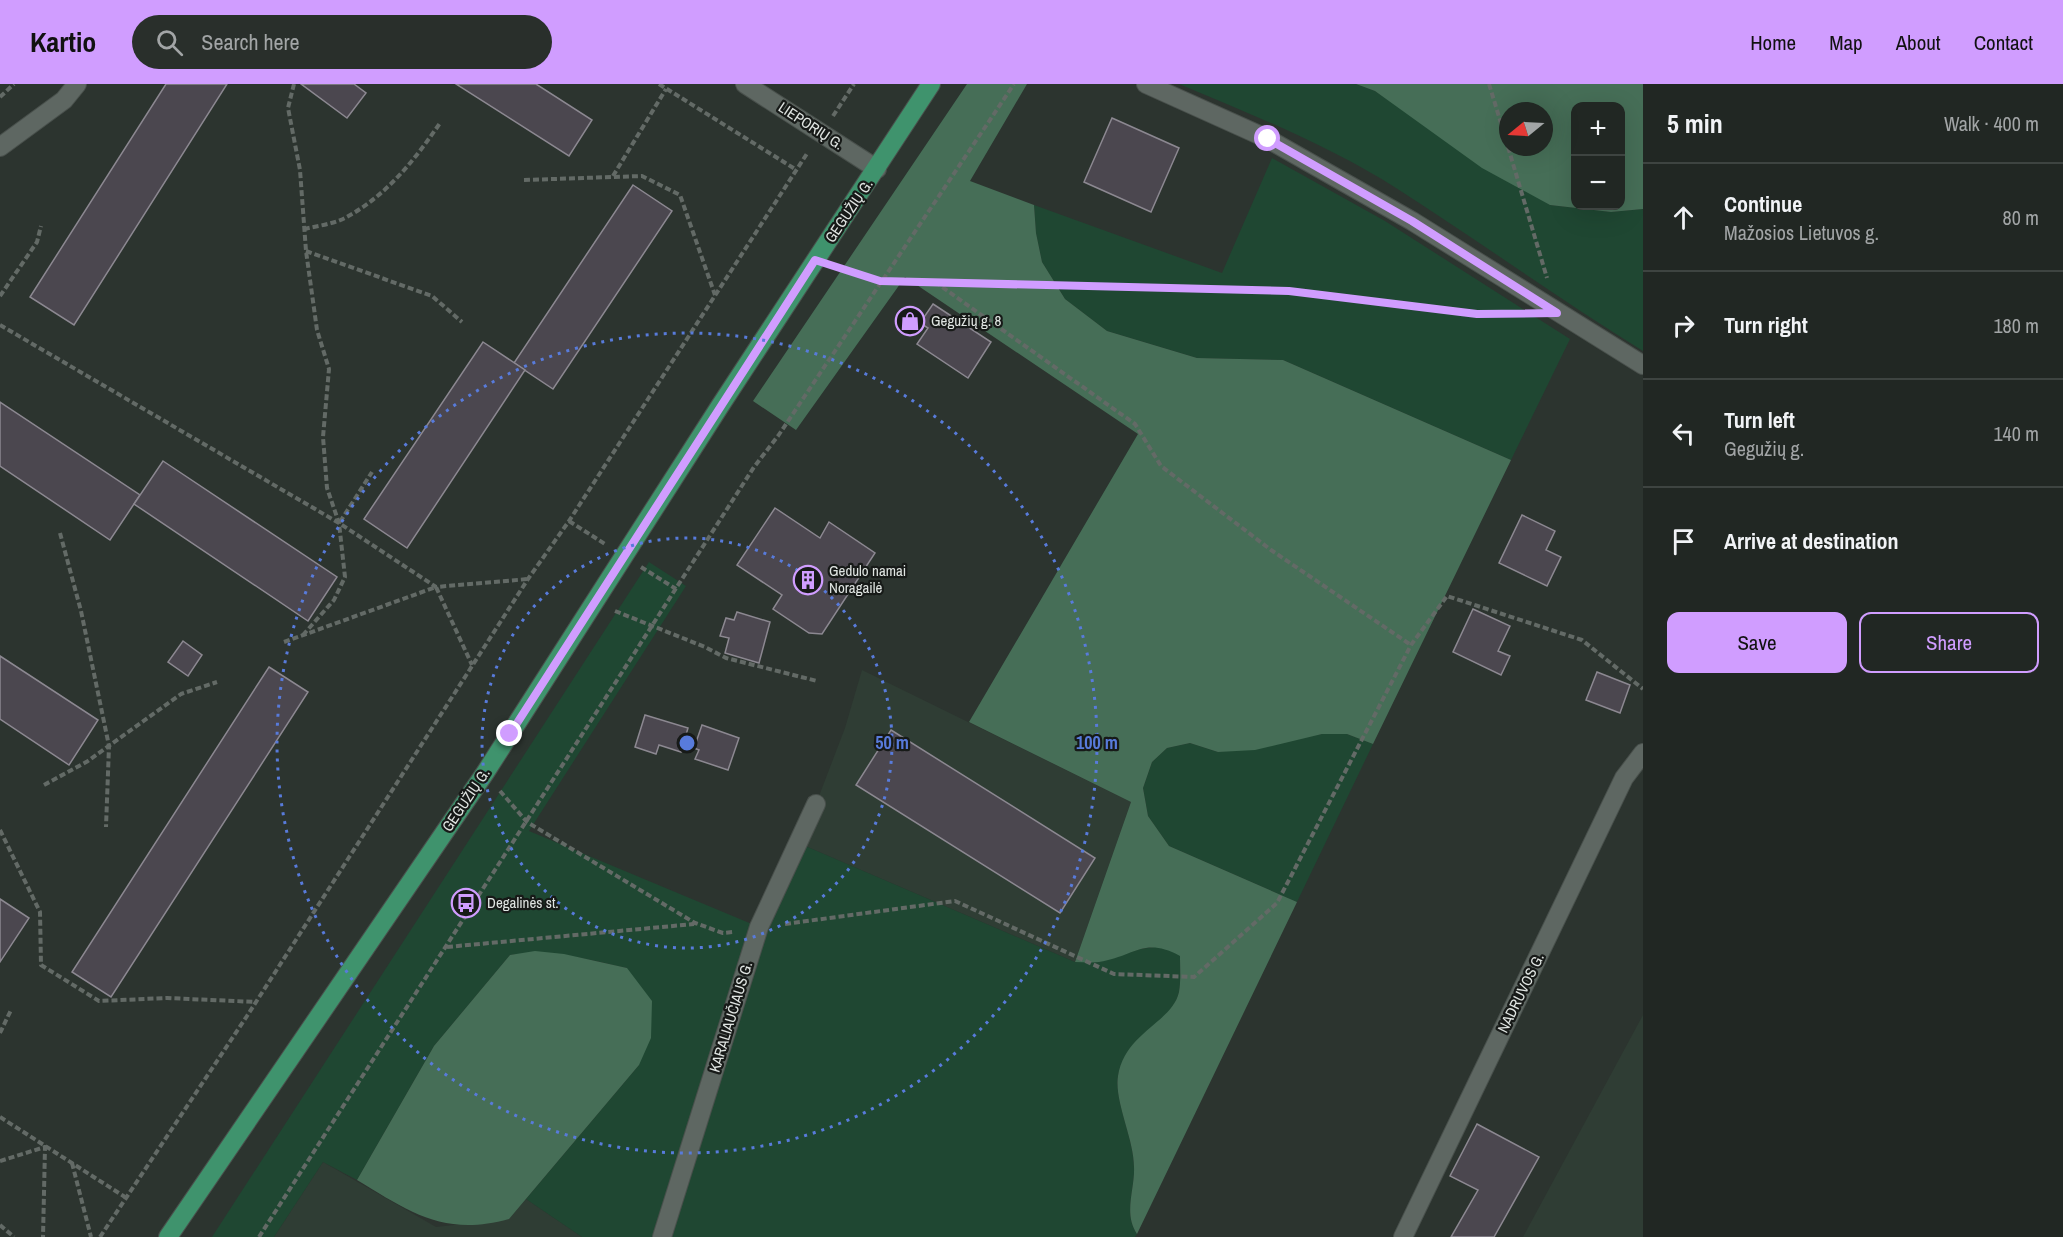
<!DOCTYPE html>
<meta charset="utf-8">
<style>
body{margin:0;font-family:"Archivo Narrow",sans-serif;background:#292f2b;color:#f1f3f6}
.controls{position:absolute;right:18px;top:18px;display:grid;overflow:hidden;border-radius:12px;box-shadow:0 6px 24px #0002}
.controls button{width:54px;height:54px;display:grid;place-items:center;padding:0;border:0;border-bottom:2px solid #3e4441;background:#212723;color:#f1f3f6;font:30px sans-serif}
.compass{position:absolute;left:1499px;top:18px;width:54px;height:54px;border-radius:50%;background:#212723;box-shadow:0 6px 24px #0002;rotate:252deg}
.stop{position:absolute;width:18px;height:18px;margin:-14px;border:4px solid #d09dff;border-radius:50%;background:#fff}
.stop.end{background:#d09dff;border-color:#fff;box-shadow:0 2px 6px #0008}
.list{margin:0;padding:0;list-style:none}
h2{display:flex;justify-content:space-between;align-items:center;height:78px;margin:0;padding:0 24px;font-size:26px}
h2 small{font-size:20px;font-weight:400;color:#a2a5a6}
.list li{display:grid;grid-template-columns:39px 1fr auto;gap:18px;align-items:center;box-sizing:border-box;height:108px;padding:0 24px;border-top:2px solid #3e4441}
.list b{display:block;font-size:22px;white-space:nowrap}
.list p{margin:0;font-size:20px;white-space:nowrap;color:#a2a5a6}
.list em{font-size:20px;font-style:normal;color:#a2a5a6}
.actions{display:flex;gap:12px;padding:18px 24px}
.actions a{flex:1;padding:14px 0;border:2px solid #d09dff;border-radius:12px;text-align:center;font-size:21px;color:#d09dff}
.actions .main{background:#d09dff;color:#111}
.icon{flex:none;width:33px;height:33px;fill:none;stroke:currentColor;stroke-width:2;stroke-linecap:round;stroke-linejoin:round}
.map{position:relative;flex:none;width:1643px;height:1153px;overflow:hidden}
header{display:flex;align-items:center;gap:36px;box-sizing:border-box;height:84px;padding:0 30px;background:#d09dff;color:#111}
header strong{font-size:28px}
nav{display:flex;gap:33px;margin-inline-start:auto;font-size:21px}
.search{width:420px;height:54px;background:#292f2b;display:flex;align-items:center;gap:15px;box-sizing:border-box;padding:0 21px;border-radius:33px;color:#a2a5a6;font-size:22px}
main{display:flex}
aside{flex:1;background:#212723}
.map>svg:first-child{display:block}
</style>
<header>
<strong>Kartio</strong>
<div class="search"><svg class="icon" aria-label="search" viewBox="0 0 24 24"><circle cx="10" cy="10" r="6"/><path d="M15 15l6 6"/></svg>Search here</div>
<nav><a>Home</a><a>Map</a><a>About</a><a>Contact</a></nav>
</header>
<main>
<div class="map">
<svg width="1643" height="1153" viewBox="0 0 1643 1153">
<rect width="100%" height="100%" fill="#2c342f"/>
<g fill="#2f3d34">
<path d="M862,586l269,132 -56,160 -279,-120 20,-38 29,-76z"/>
<path d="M1643,931v222h-120z"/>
<path d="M323,1078l113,65 72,-8 18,-20 56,38h-308z"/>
</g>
<g fill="#1f4732">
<path d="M1179,0h177l19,7 175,114 61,7 32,-3v142c-84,-52 -164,-110 -247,-163 -68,-43 -143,-73 -217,-104z"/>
<path d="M1272,74l113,63 185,118 -59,121 -228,-100 -86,-2 -90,-27 -42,-32 -23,-37 -6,-29 -2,-28 188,68z"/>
<path d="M649,478l37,24 -157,245 230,96 37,-85 279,120h23l42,-13 22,-3 18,9c0,12 1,26 -1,37 -6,31 -53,40 -61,84 -4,24 16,63 16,91 1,23 -11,46 3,67l-2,3h-553l-56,-38 113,-134 -12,-97c-40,-9 -76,-19 -117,-13l-76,91 -77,134 -34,-18 -49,75h-62z"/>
<path d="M1322,650h25l26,10 -76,158 -128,-56 -21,-30 -5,-28 9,-26 15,-14 23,-5 28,9z"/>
</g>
<g fill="#466e57" fill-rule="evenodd">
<path d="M967,0h60l-57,97 64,24 2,28 6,29 23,37 42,32 90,27 86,2 228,100 -138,284 -26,-10h-25l-67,16 -37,2 -28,-9 -23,5 -15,14 -9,26 5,28 21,30 128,56 -160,332c-14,-21 -2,-44 -3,-67 0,-28 -20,-66 -16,-91 7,-44 54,-53 61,-84 2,-11 1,-25 1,-36 -36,-20 -47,1 -81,6 -8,1 -16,0 -24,0l56,-160 -162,-80 169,-288 -233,-157 -109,153 -43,-29z"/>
<path d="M1356,0h287v125l-32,3 -61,-7 -68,-37 -107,-77zM1576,22h44v100h-44zM1508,27h36v36h-36z"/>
<path d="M535,867l29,3 63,14 25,33 -1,37 -12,27 -130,154c-65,18 -99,-7 -152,-39l77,-134 76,-91z"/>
</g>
<g fill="#4b474f" stroke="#8c8891" stroke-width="1.5">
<path d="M166,0h61l-153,241 -44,-28z"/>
<path d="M301,0h53l12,9 -19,25z"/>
<path d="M456,0h80l56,36 -23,36z"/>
<path d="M1112,34l67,30 -28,64 -67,-30z"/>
<path d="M633,101l39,26 -119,178 -39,-26z"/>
<path d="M933,220l58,38 -23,36 -51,-34 11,-16 -8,-5z"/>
<path d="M483,258l42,28 -118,178 -43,-29z"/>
<path d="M0,318l140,93 -30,45 -110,-74z"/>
<path d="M163,377l174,116 -29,44 -174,-117z"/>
<path d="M775,424l45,30 9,-16 46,31 -53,81 -13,-1 -36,-24 9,-14 -45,-30z"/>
<path d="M1522,431l33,16 -9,19 15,7 -14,29 -48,-23z"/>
<path d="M1473,525l37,17 -12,25 12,5 -9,19 -48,-23z"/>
<path d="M737,528l33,10 -11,41 -34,-10 4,-15 -9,-2 6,-18 8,2z"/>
<path d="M183,557l19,14 -14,21 -20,-14z"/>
<path d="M0,572l98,64 -29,45 -69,-46z"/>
<path d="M269,583l39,25 -197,305 -39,-25z"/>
<path d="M1597,588l33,13 -10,28 -34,-13z"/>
<path d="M645,631l43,13 -7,24 -22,-7 -3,9 -21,-7z"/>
<path d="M702,641l37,13 -11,32 -33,-11 4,-9 -5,-2z"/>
<path d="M891,646l204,128 -35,55 -204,-128z"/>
<path d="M0,815l29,19 -29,44z"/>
<path d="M1477,1040l62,33 -45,80h-43l27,-47 -28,-14z"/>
</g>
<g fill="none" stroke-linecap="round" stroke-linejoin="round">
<g stroke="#49504c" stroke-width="20">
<g id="minor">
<path d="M745,0l132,85"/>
<path d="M1146,0l122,55 144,82 231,144"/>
<path d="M0,63l64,-47 13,-16"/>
<path d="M662,1153l97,-310 57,-123"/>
<path d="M1403,1153l221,-459 19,-25"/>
</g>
</g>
<g stroke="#49504c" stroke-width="20">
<path id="major" d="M168,1153l317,-464 235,-367 211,-322"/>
</g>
<g stroke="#636a66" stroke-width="4" stroke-dasharray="6 3" stroke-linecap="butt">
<path d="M294,0l-6,24 12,62 6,81 11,79 12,39 -6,68 4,51 12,35 6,54 -11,23 -31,35"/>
<path d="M659,0l136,85"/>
<path d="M1489,0l19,62"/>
<path d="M0,13l14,-13"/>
<path d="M833,32l21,-32"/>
<path d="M1508,63l39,131"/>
<path d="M613,92l53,-87"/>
<path d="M524,96l118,-4 38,19 35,100"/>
<path d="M304,145c13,-3 29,-5 41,-11 41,-22 69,-57 95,-95"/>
<path d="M306,167l126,45 30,26"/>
<path d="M836,183l44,14 409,10 188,23 40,-1"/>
<path d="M935,198l200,142 26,42 110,84 140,95"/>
<path d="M0,212l37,-54 4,-16"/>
<path d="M0,241l339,198 97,64 92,-8"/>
<path d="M569,437l36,23"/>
<path d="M340,438l32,-50"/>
<path d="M60,449l21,78 28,135 -3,81"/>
<path d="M641,483l35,22"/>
<path d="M615,527l90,36 21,11 91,23"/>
<path d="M284,558l152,-55 36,78"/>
<path d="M44,701l44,-24 93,-67 36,-12"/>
<path d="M500,707l27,31 168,101 28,10 10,-1"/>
<path d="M0,746l40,82 1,53 58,36 68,-3 90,4"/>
<path d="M785,840l170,-23 159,73 80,3 83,-74 134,-258 36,-49 135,44 61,49"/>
<path d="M447,863l247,-23"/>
<path d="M0,949l11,-23"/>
<path d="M0,1033l125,80"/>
<path d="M0,1077l45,-14 -2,90"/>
<path d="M72,1079l19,74"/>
<path d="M0,1141l14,12"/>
<path d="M100,1153l147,-221 281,-437 41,-58 239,-369"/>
<path d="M259,1153l495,-770 24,-31 236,-352"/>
</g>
<use href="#minor" stroke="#5e6762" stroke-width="18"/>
<use href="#major" stroke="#3f936d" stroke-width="18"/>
</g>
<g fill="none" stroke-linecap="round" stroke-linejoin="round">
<path stroke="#d09dff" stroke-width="8" d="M510,650l305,-474 65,21 409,10 188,23 80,-1 -145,-92 -144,-82"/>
</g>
<g fill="none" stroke="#587bdb" stroke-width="3" stroke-dasharray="3 6">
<circle cx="687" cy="659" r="205"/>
<circle cx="687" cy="659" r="410"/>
</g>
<defs>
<g id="shop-ring" transform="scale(1.5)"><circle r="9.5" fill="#171a18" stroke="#d09dff" stroke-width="1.5"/><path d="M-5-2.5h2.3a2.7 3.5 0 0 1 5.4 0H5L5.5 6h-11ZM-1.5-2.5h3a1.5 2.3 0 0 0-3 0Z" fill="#d09dff"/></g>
<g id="building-ring" transform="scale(1.5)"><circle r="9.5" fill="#171a18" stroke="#d09dff" stroke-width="1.5"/><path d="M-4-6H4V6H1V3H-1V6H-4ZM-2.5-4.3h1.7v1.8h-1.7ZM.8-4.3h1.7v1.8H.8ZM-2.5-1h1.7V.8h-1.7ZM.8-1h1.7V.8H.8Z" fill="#d09dff"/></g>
<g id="bus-ring" transform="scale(1.5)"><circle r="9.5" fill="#171a18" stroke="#d09dff" stroke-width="1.5"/><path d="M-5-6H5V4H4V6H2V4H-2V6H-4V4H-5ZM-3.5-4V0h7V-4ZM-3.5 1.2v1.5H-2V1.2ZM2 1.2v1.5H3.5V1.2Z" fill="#d09dff"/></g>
</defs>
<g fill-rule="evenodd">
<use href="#shop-ring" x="910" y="237"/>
<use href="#building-ring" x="808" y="496"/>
<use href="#bus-ring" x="466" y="819"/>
</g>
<g text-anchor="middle" stroke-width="4.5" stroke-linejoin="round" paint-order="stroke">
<g font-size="15" fill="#e0e5e2" stroke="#171a18">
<text transform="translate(811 42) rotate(33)" y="5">LIEPORIŲ G.</text>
<text transform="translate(849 127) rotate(-56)" y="5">GEGUŽIŲ G.</text>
<text transform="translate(466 716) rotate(-56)" y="5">GEGUŽIŲ G.</text>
<text transform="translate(1521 909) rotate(-64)" y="5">NADRUVOS G.</text>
<text transform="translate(731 933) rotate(-73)" y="5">KARALIAUČIAUS G.</text>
</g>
<g font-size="15" fill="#e0e5e2" stroke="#171a18" text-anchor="start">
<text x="931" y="242">Gegužių g. 8</text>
<text x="829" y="492">Gedulo namai<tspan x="829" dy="17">Noragailė</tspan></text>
<text x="487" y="824">Degalinės st.</text>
</g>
</g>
<circle cx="687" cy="659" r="9" fill="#587bdb" stroke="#171a18" stroke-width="3"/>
<g font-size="18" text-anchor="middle" font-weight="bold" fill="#587bdb" stroke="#171a18" stroke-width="4.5" stroke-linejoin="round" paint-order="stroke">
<text x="892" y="665">50 m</text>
<text x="1097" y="665">100 m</text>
</g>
</svg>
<div class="controls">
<button>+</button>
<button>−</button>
</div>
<svg class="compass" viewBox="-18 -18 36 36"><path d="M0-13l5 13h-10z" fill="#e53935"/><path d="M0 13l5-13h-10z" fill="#a2a5a6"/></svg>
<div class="stop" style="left:1268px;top:55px"></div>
<div class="stop end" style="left:510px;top:650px"></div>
</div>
<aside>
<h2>5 min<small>Walk · 400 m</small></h2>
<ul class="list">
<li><svg class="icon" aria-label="ahead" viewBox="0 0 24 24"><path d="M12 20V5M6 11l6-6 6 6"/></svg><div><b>Continue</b><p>Mažosios Lietuvos g.</p></div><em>80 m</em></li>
<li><svg class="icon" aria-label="right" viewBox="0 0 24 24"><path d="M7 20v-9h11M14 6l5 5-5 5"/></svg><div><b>Turn right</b></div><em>180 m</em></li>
<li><svg class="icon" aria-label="left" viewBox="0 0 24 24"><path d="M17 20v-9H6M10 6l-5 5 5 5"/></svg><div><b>Turn left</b><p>Gegužių g.</p></div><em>140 m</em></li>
<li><svg class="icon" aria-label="arrive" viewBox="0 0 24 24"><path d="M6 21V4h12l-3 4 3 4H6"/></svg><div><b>Arrive at destination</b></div></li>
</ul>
<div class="actions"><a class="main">Save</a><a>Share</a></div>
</aside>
</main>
